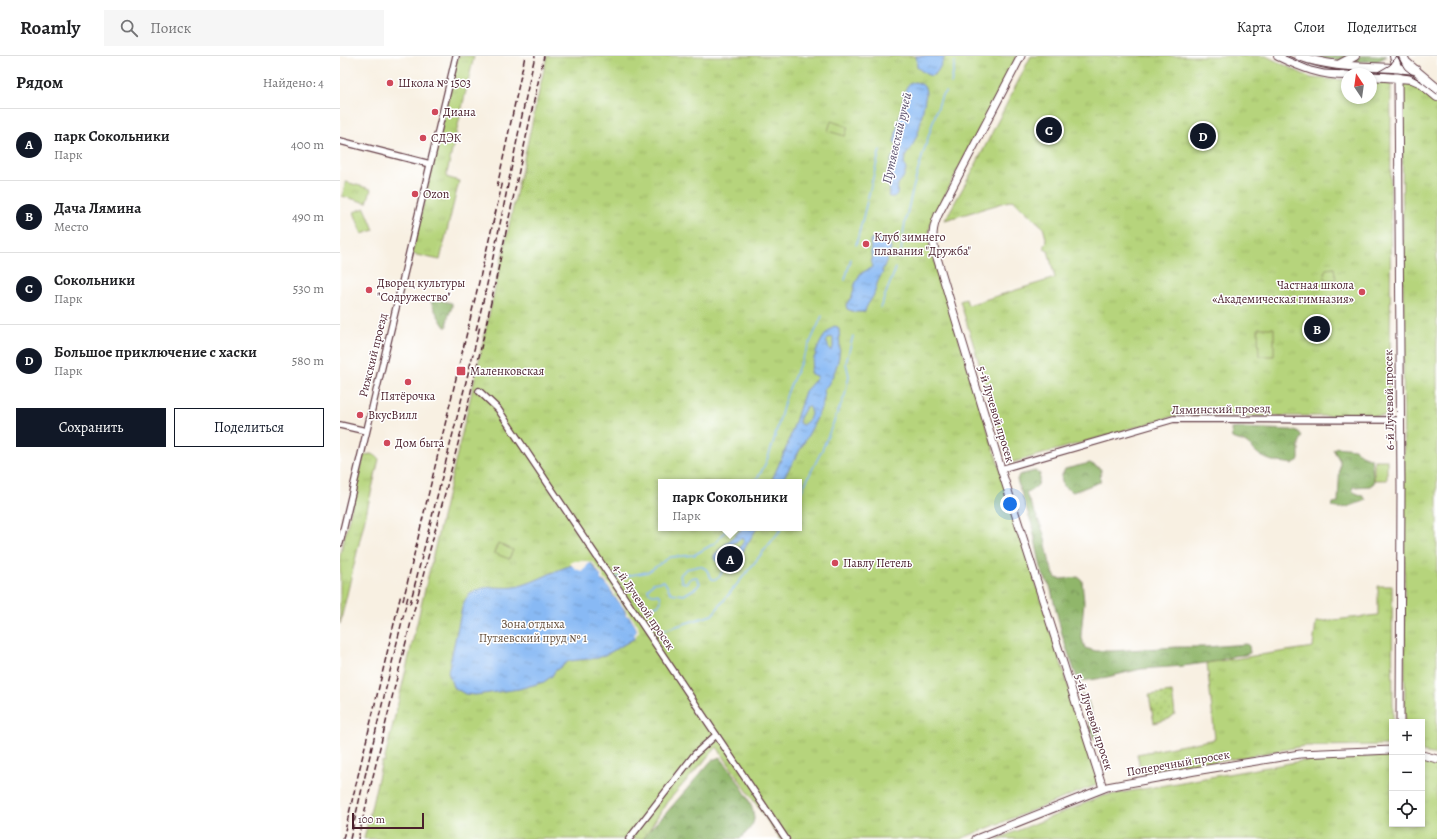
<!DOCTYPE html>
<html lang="ru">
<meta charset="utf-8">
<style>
body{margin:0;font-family:Alegreya,serif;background:#f6f6f6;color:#202124}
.controls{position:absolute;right:12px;bottom:12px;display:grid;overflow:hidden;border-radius:0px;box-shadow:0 2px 6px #0003}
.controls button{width:36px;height:36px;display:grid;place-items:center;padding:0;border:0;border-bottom:1px solid #e0e0e0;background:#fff;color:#202124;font:20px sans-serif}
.compass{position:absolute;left:1001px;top:12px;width:36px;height:36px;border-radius:50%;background:#fff;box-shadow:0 2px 6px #0003;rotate:347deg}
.scale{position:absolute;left:12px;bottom:10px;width:72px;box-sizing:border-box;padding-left:4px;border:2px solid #4a1f2b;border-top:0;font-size:11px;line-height:14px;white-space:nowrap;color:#4a1f2b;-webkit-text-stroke:3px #fff;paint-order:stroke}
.you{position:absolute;left:670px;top:448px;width:14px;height:14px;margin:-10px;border:3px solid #fff;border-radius:50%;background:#1a73e8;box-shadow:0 0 0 6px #1a73e833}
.badge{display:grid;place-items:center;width:26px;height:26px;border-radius:50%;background:#111827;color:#fff;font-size:13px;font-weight:700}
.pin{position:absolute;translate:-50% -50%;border:2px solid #fff;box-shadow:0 1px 4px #0006}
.popup{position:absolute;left:318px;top:423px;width:144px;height:52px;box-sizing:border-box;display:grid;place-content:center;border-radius:0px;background:#fff;filter:drop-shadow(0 1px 3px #0005);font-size:13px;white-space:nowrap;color:#757577}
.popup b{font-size:15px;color:#202124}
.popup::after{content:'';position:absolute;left:50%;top:100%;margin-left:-8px;border:8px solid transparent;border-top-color:#fff}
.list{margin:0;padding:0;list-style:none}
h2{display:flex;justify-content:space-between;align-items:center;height:52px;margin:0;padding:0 16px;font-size:17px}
h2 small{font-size:13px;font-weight:400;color:#757577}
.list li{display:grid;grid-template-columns:26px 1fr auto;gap:12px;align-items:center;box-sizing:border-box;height:72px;padding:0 16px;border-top:1px solid #e0e0e0}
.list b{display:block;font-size:15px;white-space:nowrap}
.list p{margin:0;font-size:13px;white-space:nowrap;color:#757577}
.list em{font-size:13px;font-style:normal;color:#757577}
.actions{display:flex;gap:8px;padding:12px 16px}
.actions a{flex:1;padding:9px 0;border:1px solid #111827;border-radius:0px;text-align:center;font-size:14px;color:#111827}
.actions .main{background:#111827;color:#fff}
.icon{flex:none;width:22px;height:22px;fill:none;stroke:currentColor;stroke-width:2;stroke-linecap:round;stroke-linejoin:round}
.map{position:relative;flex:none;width:1097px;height:783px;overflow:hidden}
header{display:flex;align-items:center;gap:24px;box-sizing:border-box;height:56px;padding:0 20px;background:#fff;border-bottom:1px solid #e0e0e0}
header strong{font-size:19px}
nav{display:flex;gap:22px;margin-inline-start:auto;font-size:14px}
.search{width:280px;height:36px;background:#f6f6f6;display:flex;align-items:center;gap:10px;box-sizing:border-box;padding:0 14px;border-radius:0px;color:#757577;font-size:15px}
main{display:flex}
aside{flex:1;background:#fff}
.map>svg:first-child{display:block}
</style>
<header>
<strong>Roamly</strong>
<div class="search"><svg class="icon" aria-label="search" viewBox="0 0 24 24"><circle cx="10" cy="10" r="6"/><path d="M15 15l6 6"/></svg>Поиск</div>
<nav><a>Карта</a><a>Слои</a><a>Поделиться</a></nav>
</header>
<main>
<aside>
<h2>Рядом<small>Найдено: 4</small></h2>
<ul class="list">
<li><span class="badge">A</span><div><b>парк Сокольники</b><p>Парк</p></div><em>400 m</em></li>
<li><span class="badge">B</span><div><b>Дача Лямина</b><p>Место</p></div><em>490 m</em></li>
<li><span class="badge">C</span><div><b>Сокольники</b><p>Парк</p></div><em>530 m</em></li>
<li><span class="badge">D</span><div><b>Большое приключение с хаски</b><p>Парк</p></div><em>580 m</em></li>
</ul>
<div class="actions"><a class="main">Сохранить</a><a>Поделиться</a></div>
</aside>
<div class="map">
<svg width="1097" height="783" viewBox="0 0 1097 783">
<defs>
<pattern id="grass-dots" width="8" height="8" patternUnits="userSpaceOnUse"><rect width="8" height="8" fill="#b6d47b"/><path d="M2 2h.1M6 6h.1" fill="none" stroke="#9eb66a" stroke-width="1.8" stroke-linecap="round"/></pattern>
<pattern id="forest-crowns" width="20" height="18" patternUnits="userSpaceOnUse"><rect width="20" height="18" fill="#90b66b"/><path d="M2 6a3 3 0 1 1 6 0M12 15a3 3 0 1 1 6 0" fill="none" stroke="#789358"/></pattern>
<pattern id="park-tufts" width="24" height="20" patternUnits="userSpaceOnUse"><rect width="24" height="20" fill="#b6d47b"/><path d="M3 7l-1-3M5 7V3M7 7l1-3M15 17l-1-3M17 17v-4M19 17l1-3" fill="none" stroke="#9eb66a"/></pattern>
<pattern id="water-ripples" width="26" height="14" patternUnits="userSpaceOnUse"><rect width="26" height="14" fill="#88b9f4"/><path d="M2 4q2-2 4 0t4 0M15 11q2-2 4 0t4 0" fill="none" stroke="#7196c6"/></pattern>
</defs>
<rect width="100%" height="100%" fill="#fff"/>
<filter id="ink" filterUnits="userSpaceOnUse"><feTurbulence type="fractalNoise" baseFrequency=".025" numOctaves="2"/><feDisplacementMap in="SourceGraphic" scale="8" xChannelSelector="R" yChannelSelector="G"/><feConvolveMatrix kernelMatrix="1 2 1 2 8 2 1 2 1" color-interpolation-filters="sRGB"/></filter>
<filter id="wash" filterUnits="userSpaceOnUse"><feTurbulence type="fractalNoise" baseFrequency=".012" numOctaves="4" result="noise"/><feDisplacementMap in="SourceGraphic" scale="16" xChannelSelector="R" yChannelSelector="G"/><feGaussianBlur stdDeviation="0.9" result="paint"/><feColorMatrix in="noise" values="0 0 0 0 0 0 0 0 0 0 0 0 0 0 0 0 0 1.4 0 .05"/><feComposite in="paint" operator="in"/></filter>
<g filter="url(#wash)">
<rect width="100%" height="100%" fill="#f8f0e2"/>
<path fill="url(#grass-dots)" stroke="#807a53" d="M832,636l3,22 -6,5 -15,4 -5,-28z"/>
<g fill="url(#forest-crowns)" stroke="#6d6a4b">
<path d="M975,0h35c-14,8 -20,4 -35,0z"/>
<path d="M1020,0h27l-9,5 -28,1z"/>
<path d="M90,242l22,5v4l-4,10 -1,10h-2c-4,-5 -14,-23 -15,-29z"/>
<path d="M901,372l50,2 8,2 3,4 -3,8v16l-7,4c-9,-2 -18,-1 -27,-6 -8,-3 -12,-10 -19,-15 -4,-3 -10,-3 -14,-5l-1,-9z"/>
<path d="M997,391l18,2c3,5 9,8 16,9l3,25 -4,3 -17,1 -1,3c4,5 10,3 14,10 -8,3 -27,12 -34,6l1,-3 5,-1 2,-41 -7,-12z"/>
<path d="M750,407l11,6 -1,13 -27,10 -10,-6 -2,-9 4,-8z"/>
<path d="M695,415l5,3 -2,11 -12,9c6,14 14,27 18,41 4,15 4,30 12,43l5,1 17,-2 4,3 2,22 -3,33 4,13 11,3h16l66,-4h28l41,-3 2,2 1,7 -5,2 -11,1 -21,6 -30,4 -42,3 -38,9 -21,3 -5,-3 -14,-40 -13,-52 -8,-13 -10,-48 -15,-45 2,-5z"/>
<path d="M741,638l6,4 10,35v5l-2,1 -2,-2z"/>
<path d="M380,701c11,13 34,44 34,62 -1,8 -9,15 -14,20h-96l1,-5 22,-22 45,-52z"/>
</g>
<g fill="url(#park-tufts)" stroke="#807a53" fill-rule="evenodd">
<path d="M118,0h16l-28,121 13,4 -19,79 -28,-6z"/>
<path d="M207,0h470l-85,164 -3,11v12l170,541 -139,55h-180l-63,-92 -50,55 -24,37h-279l18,-78 2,1 88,-371zM321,426h138v46h-138z"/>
<path d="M691,0h235l45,22 36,2v18h24v-16l20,2 -1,332h-216l-163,47 -2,-3 -49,-159 6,-2 2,6 87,-27 -7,-28 -4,-2v-3l3,-3 -4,-15 -30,-27 -68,20 28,-50z"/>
<path d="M1062,27l17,2 18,15v655l-15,-3v-30h-17z"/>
<path d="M6,126l25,7 -4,14 -25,-7z"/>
<path d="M31,398l5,2 3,3 -39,165v-68l24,-101z"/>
<path d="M1038,530h14l1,136 -1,19 -4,4 -84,1 -159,29 -4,-3 -4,-18 78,-15 -8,-76 106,-16 3,-25 62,-7z"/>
<path d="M1051,699l1,69h30v-63l15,4v74h-440l106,-43 204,-36z"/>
</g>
<g fill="#b6d47b" stroke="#807a53">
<path d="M491,65l17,6 -3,9 -17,-5z"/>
<path d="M25,152l9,22 -12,4 -8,-22z"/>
<path d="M994,212l2,11 -2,1h-8c-2,-3 -2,-8 0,-11z"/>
<path d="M918,272h16v28h-15z"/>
<rect x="1034" y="404" width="13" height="20"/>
<path d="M158,487l15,7 -4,9 -15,-6z"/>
</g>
<g fill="url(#water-ripples)" stroke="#696c90" fill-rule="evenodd">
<path d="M576,0h29c-8,17 -10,28 -28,11z"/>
<path d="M575,26c8,2 11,4 11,12l-7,36 -7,17 -6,8 -2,7 2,8 -3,8 -5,6 -1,10 -3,3h-4l-2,-1 2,-5 -4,-12 6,-22c5,-3 6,-6 6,-12l-4,-3 11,-51c2,-6 4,-8 10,-9z"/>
<path d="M534,181l16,6 1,7 -9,21 1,2c-5,6 -6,11 -8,18 -1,7 -9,13 -10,21h-11l-7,-3 -1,-4 6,-9 3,-12 5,-10 12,-7 -2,-27z"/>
<path d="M494,270l4,1 1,3c2,21 1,33 -10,53 -1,3 -4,4 -6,7 0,2 1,4 1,6 1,14 -34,71 -43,86h-10l16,-36 18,-55 12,-13v-2l-6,-2 -1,-2c5,-17 9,-35 24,-46zM493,281v10l-1,3h-2l-4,-9 3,-3zM469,350c5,7 0,16 -7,19l-3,-2v-3l7,-13z"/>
<path d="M403,472h14l-20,33 -12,9h-2l-3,-5 -6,-6v-4zM403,482l1,3 -13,21 -4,2 -8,-5 -1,-3c3,-4 20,-17 25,-18z"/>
<path d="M251,507l10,13 1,5c6,2 10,11 12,16 6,4 11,12 12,18l4,2 6,10 1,4 -2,7 -24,14 -13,6 -29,3 -14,10 -3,5 -8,6 -25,7 -44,6 -10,-1 -12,-7 -5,-15 14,-64c2,-8 7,-15 15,-18 14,-6 28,0 42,-4 24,-6 48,-25 72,-23z"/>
</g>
<path fill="#f8f0e2" d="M234,505h15l5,2 9,12v4l4,2 8,11v4l4,2 8,12 1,4 3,2 7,10 1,6 -3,3v4l-2,-4 3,-4 -1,-4 -6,-10 -4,-2v-4l-9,-12 -3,-2 -1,-4 -8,-11 -4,-2v-4l-8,-12 -4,-1 -4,6 -4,2 -5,-2 -7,-6z"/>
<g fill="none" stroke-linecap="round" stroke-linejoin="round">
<g stroke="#88b9f4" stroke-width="1.5">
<path d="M611,28l4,-22"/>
<path d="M516,189l24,-95"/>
<path d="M561,203c0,-23 6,-45 11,-67 9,-33 19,-65 30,-97l4,-3"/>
<path d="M505,224l6,-21"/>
<path d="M540,252l16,-40"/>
<path d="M414,426c18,-20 24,-62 33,-88 10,-26 24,-52 35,-78"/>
<path d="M459,440l23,-46 23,-55 4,-19 -3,-13 7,-27"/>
<path d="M274,522l34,-6 22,-15 24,-2 21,-12 13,-15"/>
<path d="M302,548l7,4 9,-3 3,-3 -1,-7 -4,-1h-4l-3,-2 -1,-3 5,-6 11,-2 7,12 13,2 13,-8 3,-4 -4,-6 -5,1 -5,5 -4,-1 -2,-7 6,-6 14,-3 6,3 6,10c7,2 9,-6 12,-10"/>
<path d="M321,575l51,-16 43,-53 27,-34"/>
</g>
</g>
</g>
<g filter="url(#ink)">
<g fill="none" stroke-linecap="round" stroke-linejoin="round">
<g stroke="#643e46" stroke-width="8">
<g id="minor">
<path d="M0,85l90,23"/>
<path d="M139,335l19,18 288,430"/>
<path d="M0,369l26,6"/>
<path d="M661,413l173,-50 225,1"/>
<path d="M0,487l116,-487"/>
<path d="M289,783l66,-85 21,-19"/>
</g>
</g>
<g stroke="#643e46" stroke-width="9">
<g id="tertiary">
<path d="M681,0l-83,159c-6,14 -6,22 -3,36l66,218 102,319"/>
<path d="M1058,21l3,412 -1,233"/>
<path d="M1082,699l15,4"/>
<path d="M636,783l131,-52 88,-16 105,-17 92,-4"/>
</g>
</g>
<g stroke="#643e46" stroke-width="10">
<g id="secondary">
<path d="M938,0c23,11 43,19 69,19"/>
<path d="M959,0c38,14 78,9 117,14"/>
<path d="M1054,0l4,16"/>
<path d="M1063,0l3,6 31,26"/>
<path d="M1000,8l15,-8"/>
<path d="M1031,20l41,3 7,3 18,15"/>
</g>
</g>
<use href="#minor" stroke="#fff" stroke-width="5.5"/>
<use href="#tertiary" stroke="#fff" stroke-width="7"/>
<use href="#secondary" stroke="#fff" stroke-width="8"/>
<g stroke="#4a1f2b" stroke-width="1">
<path d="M945,0l26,11 13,3 74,3 12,2 11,6"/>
<path d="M1057,0l8,13 32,25"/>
<path d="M1038,16l12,-7 7,-9"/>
</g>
<g stroke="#4a1f2b" stroke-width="1.5" stroke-dasharray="6 3" stroke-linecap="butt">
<path d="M157,131l28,-131"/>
<path d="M136,274c23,-90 38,-183 59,-274"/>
<path d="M63,545l100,-420"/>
<path d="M70,548l70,-278"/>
<path d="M3,783l58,-245"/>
<path d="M10,783l58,-243"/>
<path d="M18,783c15,-62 29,-123 45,-185 21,-85 45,-169 66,-254 27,-114 49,-230 75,-344"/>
</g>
</g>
</g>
<g fill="#d1495b" stroke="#fff" stroke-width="1.5">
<circle cx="50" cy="27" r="4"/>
<circle cx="95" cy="56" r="4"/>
<circle cx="83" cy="82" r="4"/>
<circle cx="75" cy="138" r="4"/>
<circle cx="526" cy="188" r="4"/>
<circle cx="29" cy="234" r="4"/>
<circle cx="1022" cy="236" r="4"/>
<rect x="116" y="310" width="10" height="10" rx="2"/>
<circle cx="68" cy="326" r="4"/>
<circle cx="20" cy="359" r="4"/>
<circle cx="47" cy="387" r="4"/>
<circle cx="495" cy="507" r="4"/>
</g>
<g text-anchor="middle" stroke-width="3" stroke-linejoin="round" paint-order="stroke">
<g font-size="12" fill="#4a1f2b" stroke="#fff" text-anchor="start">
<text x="58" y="31">Школа № 1503</text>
<text x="103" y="60">Диана</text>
<text x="91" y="86">СДЭК</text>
<text x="83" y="142">Ozon</text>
<text x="534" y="185">Клуб зимнего<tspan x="534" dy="14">плавания "Дружба"</tspan></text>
<text x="37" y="231">Дворец культуры<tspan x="37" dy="14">"Содружество"</tspan></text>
<text x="1014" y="233" text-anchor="end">Частная школа<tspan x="1014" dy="14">«Академическая гимназия»</tspan></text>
<text x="130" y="319">Маленковская</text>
<text x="68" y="344" text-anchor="middle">Пятёрочка</text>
<text x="28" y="363">ВкусВилл</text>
<text x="55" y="391">Дом быта</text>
<text x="503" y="511">Павлу Петель</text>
</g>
<g font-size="12" fill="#4a1f2b" stroke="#fff">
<text transform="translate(33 299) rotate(-76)" y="4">Рижский проезд</text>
<text transform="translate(1049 344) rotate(-91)" y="4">6-й Лучевой просек</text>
<text transform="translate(881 353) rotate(-1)" y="4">Ляминский проезд</text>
<text transform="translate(656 358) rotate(73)" y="4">5-й Лучевой просек</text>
<text transform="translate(304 551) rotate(56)" y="4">4-й Лучевой просек</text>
<text transform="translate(754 666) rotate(72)" y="4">5-й Лучевой просек</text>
<text transform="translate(838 707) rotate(-10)" y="4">Поперечный просек</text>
</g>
<g font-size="12" fill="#6a5543" stroke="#fff">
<text x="193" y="572">Зона отдыха<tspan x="193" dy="14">Путяевский пруд № 1</tspan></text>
</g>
<g font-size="13" font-style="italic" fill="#605571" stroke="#fff">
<text transform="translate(556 82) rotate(-77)" y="5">Путяевский ручей</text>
</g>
</g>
</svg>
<div class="controls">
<button>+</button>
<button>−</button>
<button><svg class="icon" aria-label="locate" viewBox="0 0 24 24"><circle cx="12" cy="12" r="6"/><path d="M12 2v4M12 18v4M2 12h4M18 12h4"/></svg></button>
</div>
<svg class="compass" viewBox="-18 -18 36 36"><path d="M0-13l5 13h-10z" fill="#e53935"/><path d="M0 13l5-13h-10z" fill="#757577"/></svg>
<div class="scale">100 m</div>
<div class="you"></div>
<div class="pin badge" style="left:390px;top:503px">A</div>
<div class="popup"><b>парк Сокольники</b>Парк</div>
<div class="pin badge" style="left:977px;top:273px">B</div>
<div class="pin badge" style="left:709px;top:74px">C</div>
<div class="pin badge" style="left:863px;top:80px">D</div>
</div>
</main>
